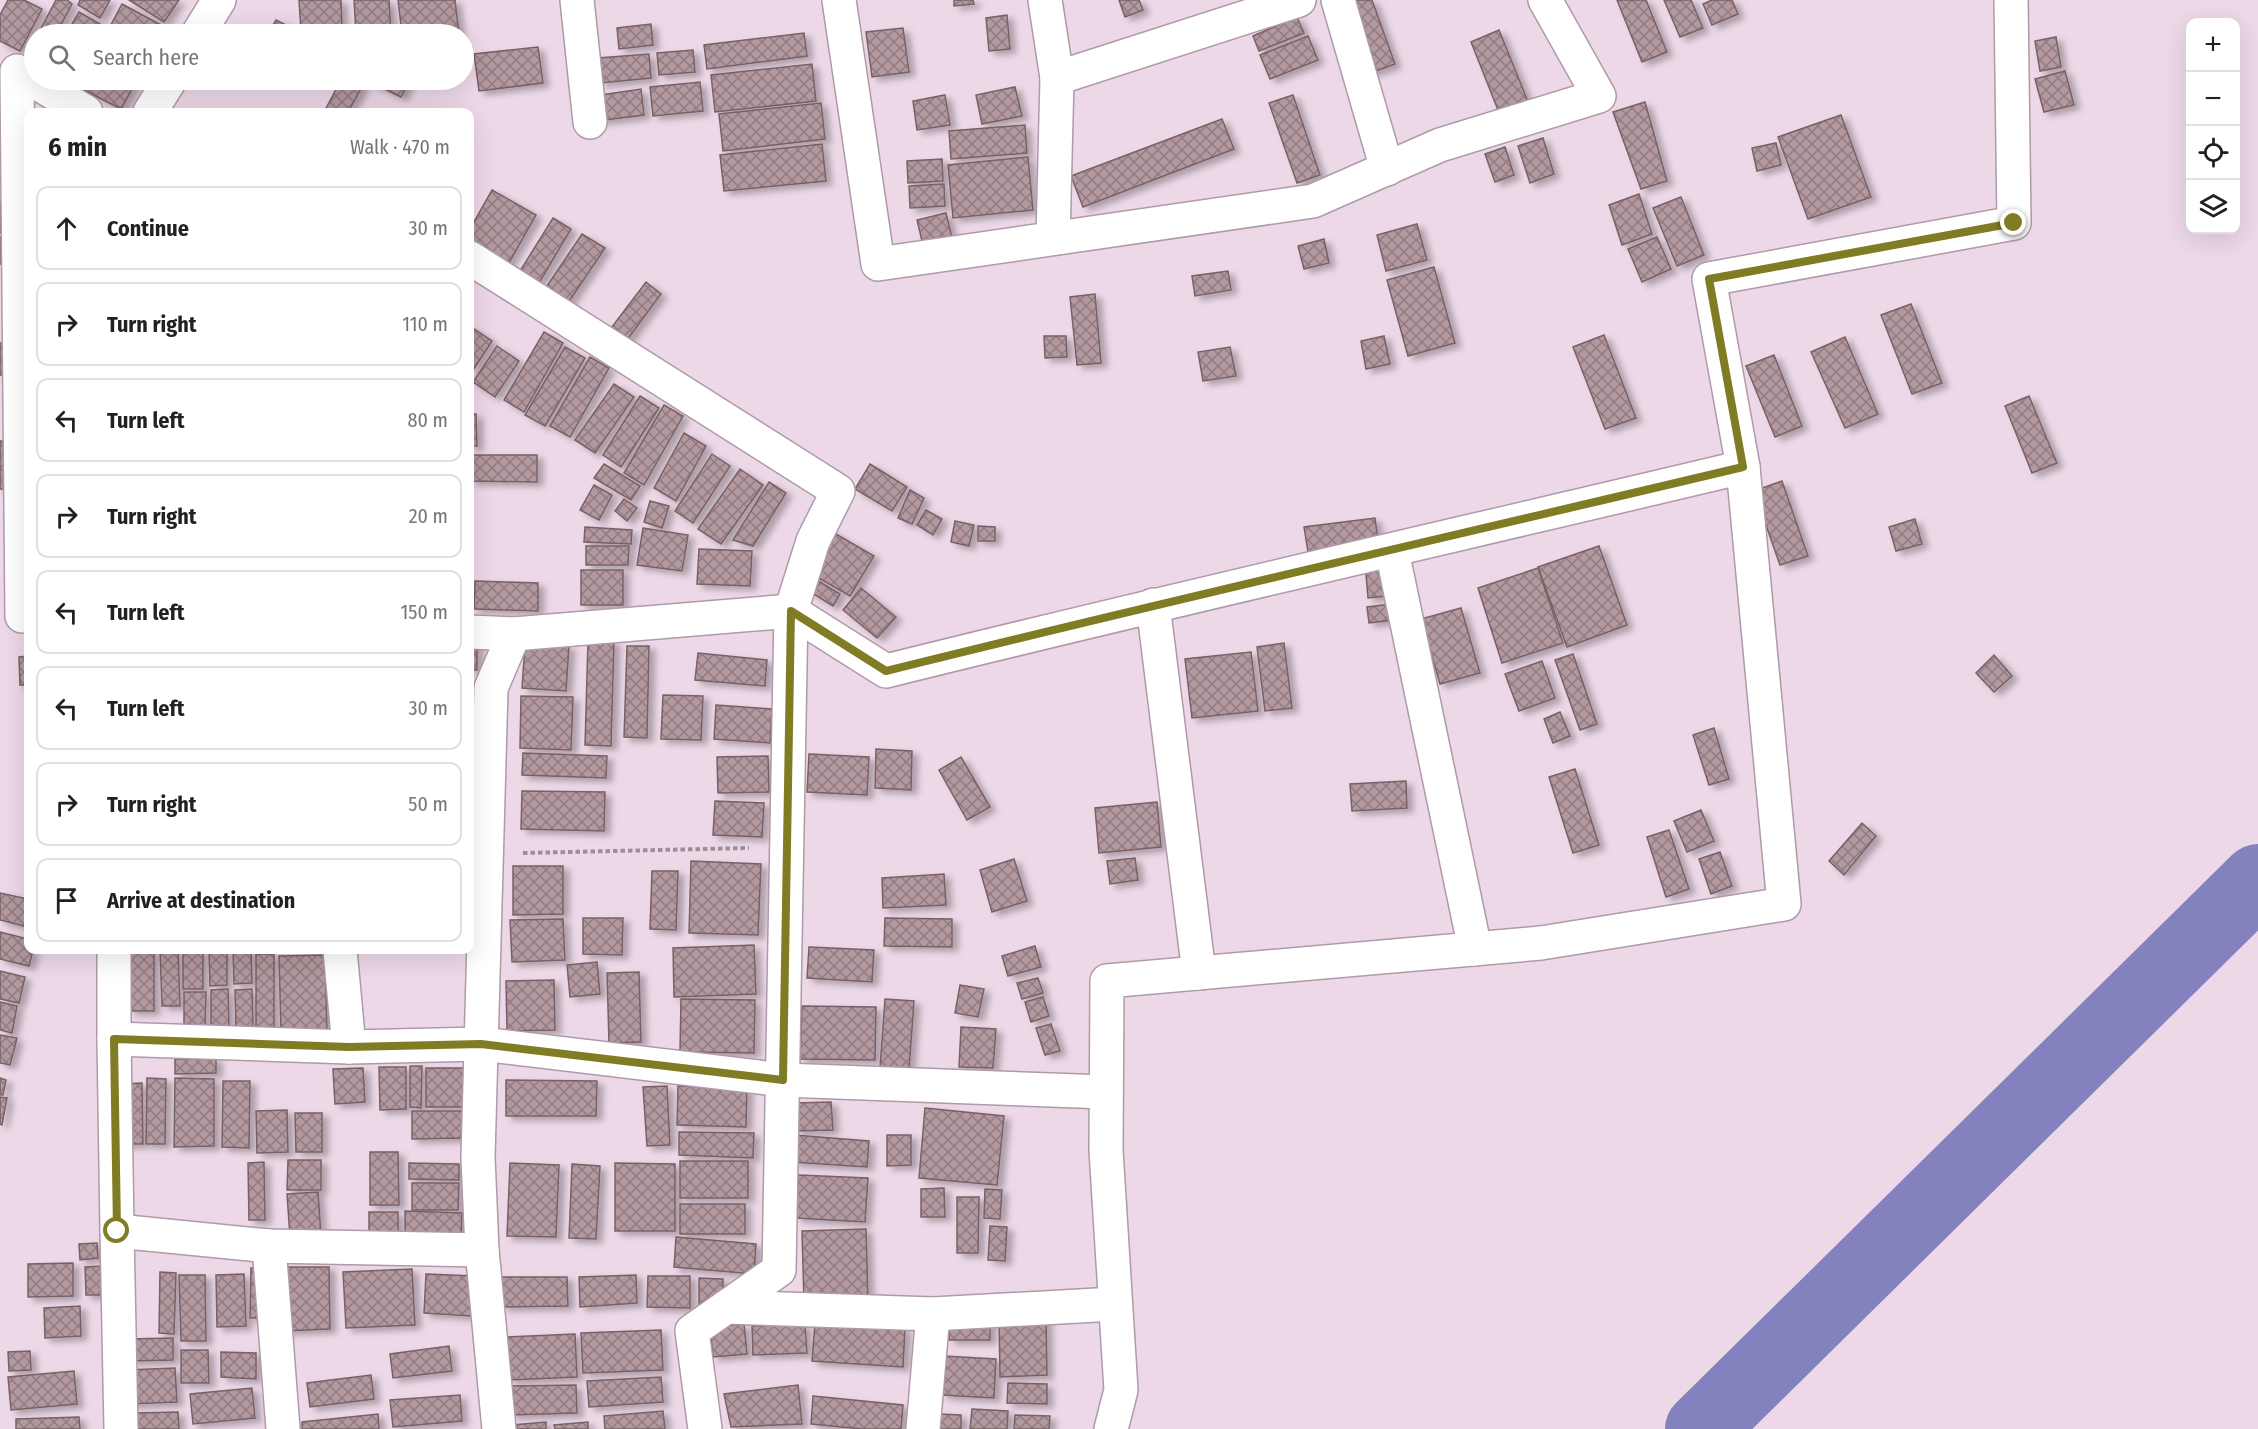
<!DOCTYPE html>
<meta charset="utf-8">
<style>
body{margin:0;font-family:"Fira Sans Condensed",sans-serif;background:#f6f6f6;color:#202124}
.controls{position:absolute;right:18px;top:18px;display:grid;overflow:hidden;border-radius:12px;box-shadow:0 6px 24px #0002}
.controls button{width:54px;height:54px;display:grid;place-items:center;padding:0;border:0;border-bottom:2px solid #e0e0e0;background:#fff;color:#202124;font:30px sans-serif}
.stop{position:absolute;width:18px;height:18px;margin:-14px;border:4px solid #7f7c23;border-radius:50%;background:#fff}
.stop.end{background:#7f7c23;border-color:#fff;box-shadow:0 2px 6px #0008}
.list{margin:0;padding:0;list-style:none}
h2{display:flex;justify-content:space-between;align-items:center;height:78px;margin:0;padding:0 24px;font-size:26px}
h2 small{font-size:20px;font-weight:400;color:#757577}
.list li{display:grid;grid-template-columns:39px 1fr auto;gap:18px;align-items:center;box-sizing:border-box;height:84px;margin:0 12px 12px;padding:0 12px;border:2px solid #e0e0e0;border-radius:12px}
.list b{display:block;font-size:22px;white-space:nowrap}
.list em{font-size:20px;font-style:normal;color:#757577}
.icon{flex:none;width:33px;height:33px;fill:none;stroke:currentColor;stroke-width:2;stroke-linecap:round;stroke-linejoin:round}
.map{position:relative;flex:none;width:2258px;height:1429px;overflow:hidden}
.search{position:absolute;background:#fff;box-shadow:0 6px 24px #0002;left:24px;top:24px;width:450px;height:66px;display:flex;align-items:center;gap:15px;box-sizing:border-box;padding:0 21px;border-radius:33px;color:#757577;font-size:22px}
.panel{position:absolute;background:#fff;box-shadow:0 6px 24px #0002;left:24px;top:108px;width:450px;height:846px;border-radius:12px}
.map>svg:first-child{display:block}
</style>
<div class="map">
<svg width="2258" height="1429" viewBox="0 0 2258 1429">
<defs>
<pattern id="building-cross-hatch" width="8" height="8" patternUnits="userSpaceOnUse" patternTransform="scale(1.5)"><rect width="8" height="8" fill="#b3999f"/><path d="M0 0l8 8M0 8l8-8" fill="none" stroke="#907b80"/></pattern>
<filter id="shadow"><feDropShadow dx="6" dy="4" stdDeviation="3" flood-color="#0004"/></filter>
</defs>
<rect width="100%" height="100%" fill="#edd8e7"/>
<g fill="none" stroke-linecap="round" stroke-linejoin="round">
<path stroke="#8481bf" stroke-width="72" d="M1701,1429l557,-549"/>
</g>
<g fill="url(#building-cross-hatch)" stroke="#796166" stroke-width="1.5" filter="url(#shadow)">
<path d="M8,0h16l18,9 -22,42 -20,-10v-26z"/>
<path d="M56,0h11l5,4 -16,30h-18z"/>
<path d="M80,0h30l-10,18 -22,-13z"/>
<path d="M129,0h50l-15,22z"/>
<path d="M299,0h42l1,28 -41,2z"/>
<path d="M354,0h35l2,34h-35z"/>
<path d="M398,0h57l4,34h-57z"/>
<path d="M954,0h19l1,4 -20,2z"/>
<path d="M1119,0h20l4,10 -18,7z"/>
<path d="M1343,0h29l23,64 -36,13z"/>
<path d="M1617,0h29l21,52 -25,10z"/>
<path d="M1664,0h27l12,28 -23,9z"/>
<path d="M1712,0h20l6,14 -26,11 -9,-21z"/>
<path d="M122,4l43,23 -4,7h-55z"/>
<path d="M79,12l21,12 -6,10h-28z"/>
<path d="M1007,15l3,34 -21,2 -3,-33z"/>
<path d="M1297,17l7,16 -45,18 -6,-15z"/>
<path d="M276,20l27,14h-35z"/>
<path d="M651,24l2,21 -34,4 -2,-21z"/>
<path d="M903,28l6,44 -37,5 -6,-45z"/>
<path d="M1499,30l30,74 -29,11 -29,-73z"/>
<path d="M804,33l3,23 -100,13 -3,-24z"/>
<path d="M1308,36l10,24 -48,19 -10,-24z"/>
<path d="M2056,37l5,30 -21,4 -5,-30z"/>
<path d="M34,40v20l-8,-4z"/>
<path d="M538,47l5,36 -64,8 -5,-37z"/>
<path d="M693,50l2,22 -36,3 -2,-22z"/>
<path d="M649,54l2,24 -51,5 -2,-25z"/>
<path d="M812,64l4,37 -101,11 -4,-37z"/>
<path d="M2065,71l9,34 -30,7 -9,-33z"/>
<path d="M82,80h55l-16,29 -43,-22z"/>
<path d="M341,80h10l12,5 -15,27h-24z"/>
<path d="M366,80h38l5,2 -8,15z"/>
<path d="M700,82l3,29 -50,5 -3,-29z"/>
<path d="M1015,87l7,29 -40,8 -6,-29z"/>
<path d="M641,89l3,26 -47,6 -3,-25z"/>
<path d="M945,95l5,30 -33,5 -4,-29z"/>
<path d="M1293,95l27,80 -23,8 -28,-80z"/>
<path d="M1645,102l22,79 -26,8 -28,-77z"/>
<path d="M821,103l4,36 -102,12 -4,-37z"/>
<path d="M1841,115l30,82 -63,22 -30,-82z"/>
<path d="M1222,119l12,30 -151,58 -12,-31z"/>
<path d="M1025,125l2,28 -76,6 -2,-28z"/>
<path d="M1543,138l11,36 -24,9 -12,-37z"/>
<path d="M1776,143l5,22 -24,6 -5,-23z"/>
<path d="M822,144l4,37 -102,10 -4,-36z"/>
<path d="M1505,147l9,28 -19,7 -10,-28z"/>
<path d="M1028,157l5,53 -80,8 -5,-53z"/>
<path d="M942,159l1,22 -35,2 -1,-22z"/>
<path d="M944,184l1,22 -35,2 -1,-22z"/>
<path d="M492,190l44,25 -35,62 -31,-18v-30z"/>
<path d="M1639,194l13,40 -30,11 -13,-40z"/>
<path d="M1681,197l23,58 -27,11 -24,-58z"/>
<rect x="0" y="202" width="3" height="31"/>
<path d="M946,213l6,25 -29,7 -6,-25z"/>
<path d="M553,218l18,11 -32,54 -19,-12z"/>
<path d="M1417,224l10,36 -41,11 -9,-36z"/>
<path d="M582,234l23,14 -37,55 -23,-14z"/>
<path d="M4,236v28h-4v-27z"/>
<path d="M1657,237l14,32 -29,13 -14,-33z"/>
<path d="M1324,239l5,24 -25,6 -6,-23z"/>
<path d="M1434,267l21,76 -47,13 -21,-76z"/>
<path d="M1228,271l3,19 -36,6 -3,-20z"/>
<path d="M646,282l15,12 -37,50 -16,-12z"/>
<path d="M1095,294l6,69 -24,2 -7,-68z"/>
<path d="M1911,304l31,79 -30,11 -31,-79z"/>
<path d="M470,326l22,15 -22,34z"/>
<path d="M544,332l19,11 -39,69 -20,-12z"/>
<path d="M1604,335l32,83 -31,11 -32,-82z"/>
<path d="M1044,336h22l1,21 -22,1z"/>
<path d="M1384,336l6,28 -24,5 -5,-28z"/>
<path d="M1845,337l33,77 -33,14 -34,-76z"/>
<path d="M0,343h7l1,32h-8z"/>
<path d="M497,346l22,15 -24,36 -22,-15z"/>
<path d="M565,347l20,11 -40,68 -20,-11z"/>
<path d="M1230,347l6,29 -33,5 -5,-29z"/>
<path d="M1774,355l28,71 -27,11 -29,-71z"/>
<path d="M590,357l19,11 -39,69 -20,-11z"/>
<path d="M614,384l20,13 -39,56 -20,-13z"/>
<path d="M640,396l19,12 -38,59 -18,-12z"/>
<path d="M2029,396l28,67 -25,10 -27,-67z"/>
<path d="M664,405l19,11 -39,69 -20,-12z"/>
<path d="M470,414h6l1,32h-7z"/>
<path d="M684,433l22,13 -30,55 -22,-13z"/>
<path d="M0,441h3l2,48h-5z"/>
<path d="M712,454l18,12 -37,57 -18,-12z"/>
<path d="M470,455h67v27l-67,-1z"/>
<path d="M604,464l36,22 -9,14 -37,-22z"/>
<path d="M870,464l37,23 -15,24 -37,-22z"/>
<path d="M740,469l23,16 -42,59 -23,-15z"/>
<path d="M1782,481l26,75 -28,9 -26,-74z"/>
<path d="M769,482l17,11 -33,53 -20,-6z"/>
<path d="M594,485l18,10 -13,25 -19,-10z"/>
<path d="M910,490l14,8 -12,26 -14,-6z"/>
<path d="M624,499l13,9 -10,13 -12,-10z"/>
<path d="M650,501l19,5 -7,22 -18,-6z"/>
<path d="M926,510l16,9 -9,16 -16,-10z"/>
<path d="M1375,518l4,30 -70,10 -5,-31z"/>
<path d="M1915,519l7,25 -26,7 -7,-24z"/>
<path d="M955,521l19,4 -5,21 -18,-4z"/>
<path d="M978,526l17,1v14h-17z"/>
<path d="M585,527l47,3 -1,14 -47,-2z"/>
<path d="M643,528l45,7 -6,36 -45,-6z"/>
<path d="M829,530l45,26 -24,40 -45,-26z"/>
<path d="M586,546h43l-1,19h-42z"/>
<path d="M1599,546l28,79 -60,22 -29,-80z"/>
<path d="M699,549l53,2 -2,35 -53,-2z"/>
<path d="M1384,561l3,35 -19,2 -3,-36z"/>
<path d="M1538,568l25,75 -61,20 -24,-75z"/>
<rect x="581" y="570" width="42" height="35"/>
<path d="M803,572l37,22 -7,12 -37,-23z"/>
<path d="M475,581l63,2v28l-64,-2z"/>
<path d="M861,588l35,29 -19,21 -34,-28z"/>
<path d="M1391,604l2,16 -24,3 -2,-16z"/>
<path d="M1461,608l19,65 -40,11 -19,-65z"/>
<rect x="470" y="641" width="7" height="29"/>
<path d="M588,641h26l-3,105 -26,-1z"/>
<path d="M1284,643l8,65 -27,3 -8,-64z"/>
<path d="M525,644l44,2 -3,45 -44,-3z"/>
<path d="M627,646h22l-2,92 -23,-1z"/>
<path d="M1251,652l7,59 -66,7 -7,-59z"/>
<path d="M698,653l69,7 -2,26 -70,-6z"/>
<path d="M1573,654l24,70 -17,6 -25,-70z"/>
<path d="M1994,655l18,21 -18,16 -18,-19z"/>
<path d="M28,656v29h-8l-1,-28z"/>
<path d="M1542,661l13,37 -36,13 -14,-37z"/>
<path d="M663,695l40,1 -2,44 -40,-1z"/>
<path d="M521,696l52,1 -2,53 -51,-2z"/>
<path d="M716,705l56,4 -2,34 -56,-4z"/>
<rect x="470" y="712" width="4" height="30"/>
<path d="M1560,712l10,24 -17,7 -9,-24z"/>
<path d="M1714,728l15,51 -20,6 -16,-50z"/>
<path d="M876,749l36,2 -1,39 -36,-2z"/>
<path d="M470,751h5l2,26 -7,1z"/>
<path d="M523,753l84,3 -1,22 -84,-3z"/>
<path d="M809,754l60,3 -2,38 -60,-3z"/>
<path d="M768,756l1,36 -51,1 -1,-36z"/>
<path d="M961,757l29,50 -23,13 -28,-50z"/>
<path d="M1575,769l24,76 -26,8 -24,-76z"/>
<path d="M1406,781l1,27 -55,3 -2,-27z"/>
<path d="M470,788h4l-1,41h-3z"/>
<path d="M522,791l83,1 -1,39 -83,-2z"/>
<path d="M715,801l49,2 -2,34 -49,-2z"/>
<path d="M1157,802l4,45 -62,6 -4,-45z"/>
<path d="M1701,810l13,31 -27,11 -13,-31z"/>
<path d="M1862,823l14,13 -32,39 -15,-14z"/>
<path d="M1669,830l20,59 -23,8 -19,-60z"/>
<path d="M1720,852l12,34 -21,8 -12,-35z"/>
<path d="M1135,858l3,22 -28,4 -3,-23z"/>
<path d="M1014,859l13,42 -35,11 -12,-42z"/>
<path d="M691,861l70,3 -3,71 -69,-2z"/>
<path d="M513,866h50v48l-50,1z"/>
<path d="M652,871h26l-2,59 -26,-1z"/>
<path d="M944,874l2,31 -63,3 -1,-30z"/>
<path d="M0,893l28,6v28l-28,-7z"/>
<path d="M583,918h40l-1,37 -39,-1z"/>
<path d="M885,918l67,1v28l-68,-1z"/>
<path d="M563,919l2,41 -53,2 -2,-42z"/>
<path d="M0,932l28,7v11h5l-4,16 -29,-7z"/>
<path d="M754,945l2,49 -82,3 -1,-49z"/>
<path d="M1035,946l6,21 -33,9 -6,-20z"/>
<path d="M809,947l65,3 -2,32 -65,-4z"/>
<rect x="129" y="950" width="25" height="61"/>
<path d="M160,950h18l2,56h-18z"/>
<rect x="183" y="950" width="20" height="39"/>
<path d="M209,950h18v35l-17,1z"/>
<path d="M233,950h18l1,33 -18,1z"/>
<path d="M256,954h18v78l-18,1z"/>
<path d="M325,955l2,77 -46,1 -2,-77z"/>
<path d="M597,962l3,32 -30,3 -3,-32z"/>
<path d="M0,971l25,6 -6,26 -19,-4z"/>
<path d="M639,972l2,70 -32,1 -2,-70z"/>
<path d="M1038,978l5,15 -21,6 -5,-16z"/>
<path d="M554,980l1,50 -48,1 -1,-50z"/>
<path d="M960,985l24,4 -6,28 -23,-4z"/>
<path d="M228,989l1,37h-18v-36z"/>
<path d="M252,989l1,37 -17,1 -1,-37z"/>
<path d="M184,992h22l-1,33 -21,-1z"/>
<path d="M1043,997l6,19 -18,6 -6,-20z"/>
<path d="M681,999l74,1 -1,53 -74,-1z"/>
<path d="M885,999l29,2 -5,69 -29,-2z"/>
<path d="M0,1002l17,4 -5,27 -12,-3z"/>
<path d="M802,1006l74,1 -1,53 -75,-1z"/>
<path d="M1051,1024l9,27 -15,4 -9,-27z"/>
<path d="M961,1027l35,2 -3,39 -34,-1z"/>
<path d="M0,1035l17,3 -7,27 -10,-2z"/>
<path d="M216,1058v15l-41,1v-15z"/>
<path d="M410,1066h12l-1,42 -11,-1z"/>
<path d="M379,1067h27v42l-26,1z"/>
<path d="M363,1068l2,34 -30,2 -2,-35z"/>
<rect x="426" y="1068" width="39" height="39"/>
<path d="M0,1078l6,2 -3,15h-3z"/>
<path d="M147,1078l19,1 -1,65h-19z"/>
<path d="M175,1078l39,1v67l-40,1z"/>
<path d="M506,1080l91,1 -1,35h-90z"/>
<path d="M223,1081h27l-1,67 -27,-1z"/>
<path d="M142,1083l1,61h-20l-1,-60z"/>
<path d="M667,1086l3,59 -23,1 -4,-59z"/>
<path d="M678,1086l69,2 -1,39 -69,-2z"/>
<path d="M0,1097l7,1 -5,27 -2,-1z"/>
<path d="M831,1102l2,28 -37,1 -1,-28z"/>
<path d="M925,1108l79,8 -7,69 -78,-7z"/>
<path d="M287,1110l1,42 -31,1 -1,-42z"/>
<path d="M412,1111h53l-1,27 -52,1z"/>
<path d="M295,1113h27v39h-26z"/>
<path d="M679,1132l75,1 -1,25 -74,-3z"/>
<path d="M794,1135l75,6 -2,26 -75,-5z"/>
<path d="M887,1135h24v30l-24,1z"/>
<path d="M370,1152h28l1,53h-29z"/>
<path d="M288,1160h33v30h-34z"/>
<rect x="680" y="1161" width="68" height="37"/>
<path d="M264,1162l1,58h-16l-1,-57z"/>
<path d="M409,1163l50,1v16l-50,-1z"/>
<path d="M510,1163l49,2 -3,72 -49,-1z"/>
<path d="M615,1163l60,1v67h-60z"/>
<path d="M572,1164l28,2 -4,73 -27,-1z"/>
<path d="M798,1175l70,3 -3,44 -69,-4z"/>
<path d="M412,1183h47l-1,27h-46z"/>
<path d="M944,1188l1,29h-24v-28z"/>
<path d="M985,1189l17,1 -2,29 -16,-1z"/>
<path d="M318,1192l3,44 -31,1 -3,-43z"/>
<path d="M957,1197h22l-1,56h-21z"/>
<rect x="680" y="1204" width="65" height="30"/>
<path d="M405,1211l57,2 -1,23 -56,-2z"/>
<path d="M369,1212h29v23l-29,1z"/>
<path d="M990,1226l17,1 -2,34 -17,-1z"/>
<path d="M866,1229l2,72 -64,1 -2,-71z"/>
<path d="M676,1237l80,7 -2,30 -80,-7z"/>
<path d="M97,1243l1,15 -18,2 -1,-16z"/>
<path d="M73,1263v33l-45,1v-33z"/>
<path d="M104,1266v29h-18l-1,-28z"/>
<path d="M281,1267h48l1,62 -48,2z"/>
<path d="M251,1268h15l-1,50h-15z"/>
<path d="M412,1269l3,56 -69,3 -3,-56z"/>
<path d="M160,1272l16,1 -2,61 -15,-1z"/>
<path d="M244,1274l2,52 -29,1 -1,-52z"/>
<path d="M426,1274l48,2 -2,40 -48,-3z"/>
<path d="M179,1275h26l1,66h-25z"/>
<path d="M636,1275l1,28 -57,4 -1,-30z"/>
<path d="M648,1276h42v32l-43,-1z"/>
<path d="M502,1277h65l1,29 -66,1z"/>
<path d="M699,1278l24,1v27h-24z"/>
<path d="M80,1306l1,30 -36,2 -1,-30z"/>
<path d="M1046,1318l1,57 -47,2 -1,-58z"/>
<rect x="949" y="1319" width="41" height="21"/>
<path d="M815,1322l90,6 -2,39 -91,-6z"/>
<path d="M744,1324l3,30 -34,3 -3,-30z"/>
<path d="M805,1324l2,29 -54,2 -1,-29z"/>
<path d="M661,1330l2,40 -80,3 -2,-40z"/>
<path d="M575,1334l2,43 -68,3 -2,-43z"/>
<path d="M173,1338v22l-44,1v-22z"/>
<path d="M449,1346l3,25 -59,7 -3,-24z"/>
<path d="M181,1350h27l1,33h-28z"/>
<path d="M30,1351l1,19 -22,1 -1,-19z"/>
<path d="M221,1352l35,1v26l-35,-2z"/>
<path d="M944,1356l52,3 -2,39 -52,-3z"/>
<path d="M175,1368l2,34 -49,2 -2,-34z"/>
<path d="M74,1371l3,33 -66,6 -3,-33z"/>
<path d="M371,1375l3,24 -64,8 -3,-24z"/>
<path d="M661,1377l2,25 -74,5 -2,-26z"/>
<path d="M1008,1383l39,1v20l-40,-1z"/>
<path d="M576,1385l1,28 -66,2 -1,-29z"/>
<path d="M798,1385l4,39 -71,3 -7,-33z"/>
<path d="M252,1388l3,30 -62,6 -3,-30z"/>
<path d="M460,1395l2,26 -69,6 -3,-27z"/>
<path d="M813,1396l90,9 -2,24h-38l-52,-5z"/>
<path d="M972,1409l36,2 -1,18h-37z"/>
<path d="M663,1411l2,18h-60l-1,-13z"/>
<path d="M178,1412l1,17h-43l-1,-16z"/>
<path d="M378,1414l1,15h-77v-7z"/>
<path d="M939,1414l22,1v14h-22z"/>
<path d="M1015,1415l35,1 -1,13h-35z"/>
<path d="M79,1417l1,12h-64v-10z"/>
<path d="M546,1422v7h-34v-4z"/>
<path d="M588,1422v7h-33l-1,-4z"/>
</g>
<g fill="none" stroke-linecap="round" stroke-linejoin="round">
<g stroke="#ae9aa8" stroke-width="36">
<g id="street">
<path d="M577,0l13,122"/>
<path d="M839,0l39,264 435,-63 127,-56 159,-49 -54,-96"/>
<path d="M1045,0l12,78"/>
<path d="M1338,0l49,169"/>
<path d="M198,34l21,-34"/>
<path d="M150,112l20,-32"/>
<path d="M1053,238l4,-160 242,-78"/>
<path d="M470,258l368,233 -25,50 -22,70 95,60c285,-71 571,-136 857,-204"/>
<path d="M1392,551l83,398"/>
<path d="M1153,605l46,368"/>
<path d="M22,616l-5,-545 69,41"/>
<path d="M470,632l44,2 -23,54 -13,469 4,93 17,179"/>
<path d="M514,634l277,-23 -12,659 -87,61 13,98"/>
<path d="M340,950l9,97"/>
<path d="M114,1039v-89"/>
<path d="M117,1231l-3,-192 235,8 132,-3 302,36 323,12"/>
<path d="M269,1246l14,183"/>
<path d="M726,1307l207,7"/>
<path d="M121,1429l-4,-198 152,15 213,4"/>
<path d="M923,1429l10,-115 182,-10"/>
<path d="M1111,1429l10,-39 -15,-240 1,-169 434,-38 243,-39 -41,-437 -34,-188 305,-56 -3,-223"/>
</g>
</g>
<path stroke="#9d8d99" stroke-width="4" stroke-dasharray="4.5 3" stroke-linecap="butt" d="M523,853l226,-5"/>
<use href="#street" stroke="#fff" stroke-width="33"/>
</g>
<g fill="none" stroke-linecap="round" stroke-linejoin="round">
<path stroke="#7f7c23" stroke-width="8" d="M117,1231l-3,-192 235,8 132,-3 302,36 8,-469 95,60c285,-71 571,-136 857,-204l-34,-188 305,-56"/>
</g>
</svg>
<div class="controls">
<button>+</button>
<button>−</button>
<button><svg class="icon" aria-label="locate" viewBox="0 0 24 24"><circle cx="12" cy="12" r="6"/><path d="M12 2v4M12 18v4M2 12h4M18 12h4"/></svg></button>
<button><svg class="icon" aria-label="layers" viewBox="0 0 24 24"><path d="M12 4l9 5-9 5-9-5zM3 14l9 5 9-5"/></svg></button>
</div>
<div class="stop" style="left:117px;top:1231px"></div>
<div class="stop end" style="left:2014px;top:223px"></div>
<div class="search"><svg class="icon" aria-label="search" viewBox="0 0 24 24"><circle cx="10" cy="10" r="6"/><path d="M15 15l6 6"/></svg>Search here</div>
<section class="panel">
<h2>6 min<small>Walk · 470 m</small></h2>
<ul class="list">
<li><svg class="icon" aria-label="ahead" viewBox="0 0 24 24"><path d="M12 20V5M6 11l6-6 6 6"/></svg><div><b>Continue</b></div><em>30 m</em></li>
<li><svg class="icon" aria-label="right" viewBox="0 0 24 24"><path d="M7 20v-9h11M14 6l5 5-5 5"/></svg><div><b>Turn right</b></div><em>110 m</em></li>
<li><svg class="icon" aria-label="left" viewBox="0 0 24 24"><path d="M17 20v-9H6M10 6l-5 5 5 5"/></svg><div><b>Turn left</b></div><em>80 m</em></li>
<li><svg class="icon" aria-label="right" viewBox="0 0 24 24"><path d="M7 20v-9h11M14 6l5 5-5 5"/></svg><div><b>Turn right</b></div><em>20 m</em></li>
<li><svg class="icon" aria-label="left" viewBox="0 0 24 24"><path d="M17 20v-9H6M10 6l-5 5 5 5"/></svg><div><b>Turn left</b></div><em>150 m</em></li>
<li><svg class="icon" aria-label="left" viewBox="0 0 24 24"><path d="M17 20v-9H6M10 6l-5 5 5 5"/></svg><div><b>Turn left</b></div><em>30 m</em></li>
<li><svg class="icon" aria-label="right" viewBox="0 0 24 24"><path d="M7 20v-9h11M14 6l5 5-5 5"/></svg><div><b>Turn right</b></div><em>50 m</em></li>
<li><svg class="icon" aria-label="arrive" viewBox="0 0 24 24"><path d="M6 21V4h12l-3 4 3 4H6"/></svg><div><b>Arrive at destination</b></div></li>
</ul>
</section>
</div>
